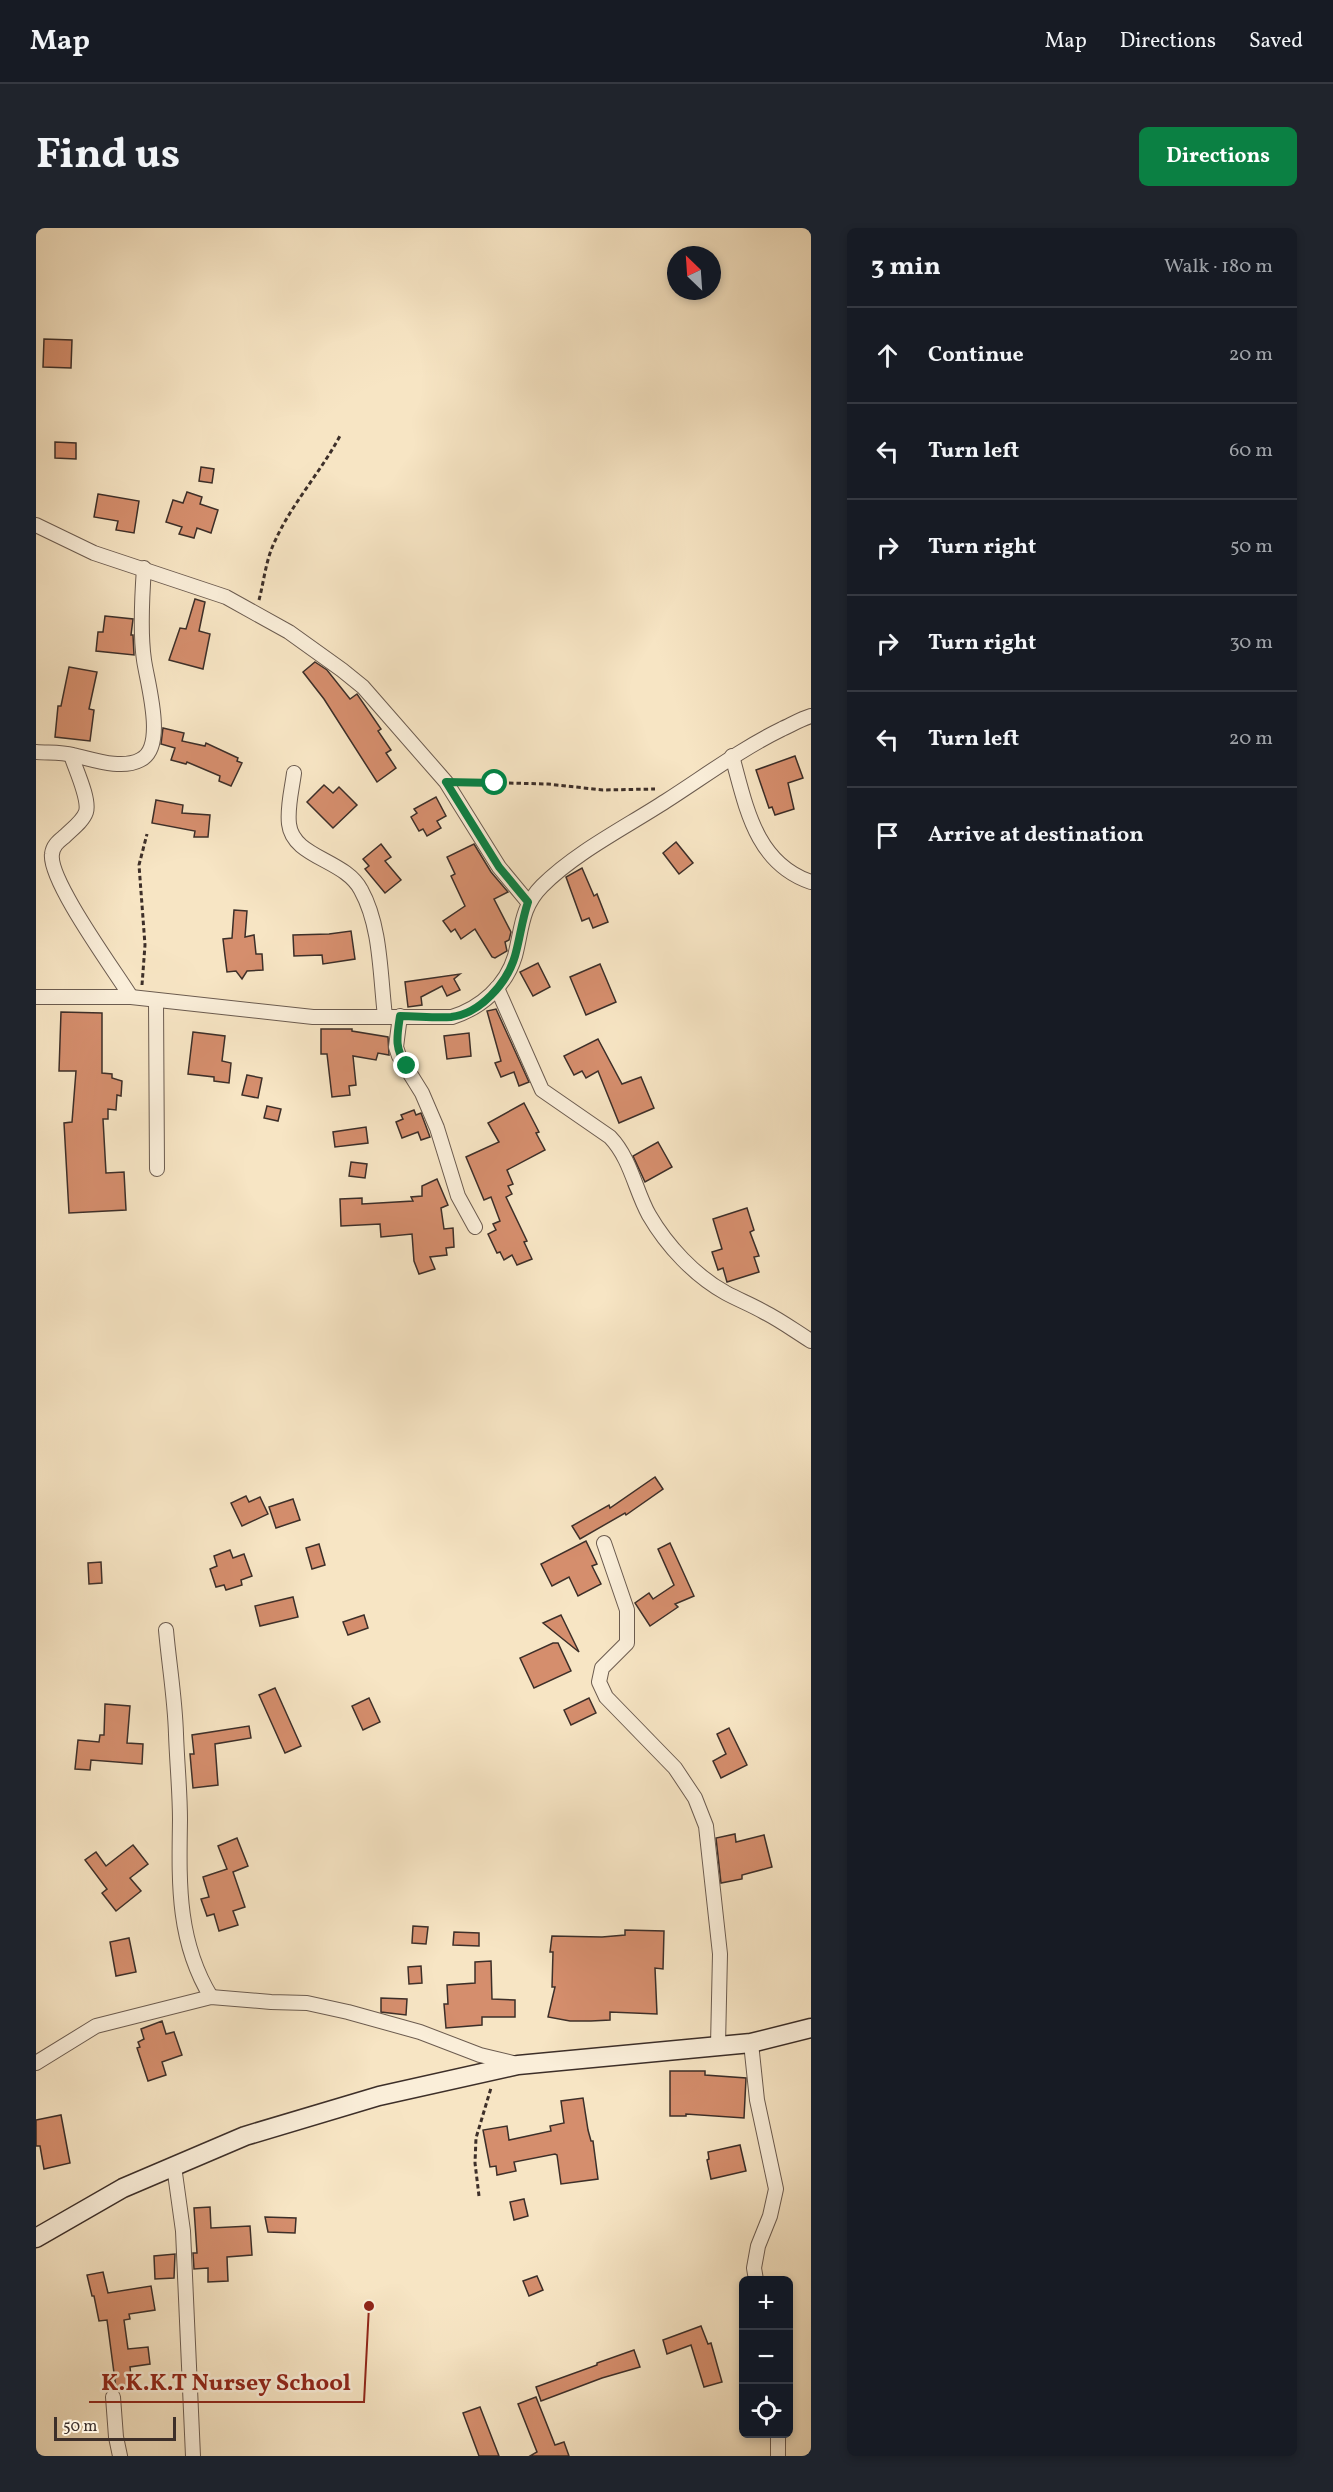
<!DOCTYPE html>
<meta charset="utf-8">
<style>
body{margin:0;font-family:Vollkorn,serif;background:#20242c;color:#f1f3f6}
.controls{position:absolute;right:18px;bottom:18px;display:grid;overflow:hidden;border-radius:9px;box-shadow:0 3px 9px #0003}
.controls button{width:54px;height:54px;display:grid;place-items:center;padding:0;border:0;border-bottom:2px solid #363941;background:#171b24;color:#f1f3f6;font:30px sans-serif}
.compass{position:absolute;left:631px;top:18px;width:54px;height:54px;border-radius:50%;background:#171b24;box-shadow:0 3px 9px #0003;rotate:335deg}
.scale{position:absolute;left:18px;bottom:15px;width:122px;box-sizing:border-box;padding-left:6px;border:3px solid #3d2f29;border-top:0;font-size:16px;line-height:21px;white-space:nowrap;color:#3d2f29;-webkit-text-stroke:4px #faeed9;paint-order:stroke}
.stop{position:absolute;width:18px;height:18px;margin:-14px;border:4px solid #0b8043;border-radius:50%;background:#fff}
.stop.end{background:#0b8043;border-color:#fff;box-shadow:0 2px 6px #0008}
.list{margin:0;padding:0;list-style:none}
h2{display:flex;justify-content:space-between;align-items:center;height:78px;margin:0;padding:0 24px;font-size:26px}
h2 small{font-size:20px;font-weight:400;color:#9ea1a6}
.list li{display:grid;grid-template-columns:39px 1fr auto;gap:18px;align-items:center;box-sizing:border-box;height:96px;padding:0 24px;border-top:2px solid #363941}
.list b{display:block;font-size:22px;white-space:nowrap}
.list em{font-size:20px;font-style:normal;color:#9ea1a6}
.icon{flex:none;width:33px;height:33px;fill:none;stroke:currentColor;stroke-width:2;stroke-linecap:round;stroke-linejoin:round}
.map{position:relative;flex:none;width:775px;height:2228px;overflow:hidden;border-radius:9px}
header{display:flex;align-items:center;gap:36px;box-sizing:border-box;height:84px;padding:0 30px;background:#171b24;border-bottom:2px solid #363941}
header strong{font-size:28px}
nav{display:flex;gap:33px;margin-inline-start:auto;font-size:21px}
.intro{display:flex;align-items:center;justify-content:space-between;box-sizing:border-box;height:144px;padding:0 36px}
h1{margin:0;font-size:42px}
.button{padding:15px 27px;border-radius:9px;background:#0b8043;color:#fff;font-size:21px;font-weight:700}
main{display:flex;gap:36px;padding:0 36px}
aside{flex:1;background:#171b24;border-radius:9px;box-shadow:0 3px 9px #0003}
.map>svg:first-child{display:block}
</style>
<header>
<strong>Map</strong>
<nav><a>Map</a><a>Directions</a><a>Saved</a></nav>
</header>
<div class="intro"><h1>Find us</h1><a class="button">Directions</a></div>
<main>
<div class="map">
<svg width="775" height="2228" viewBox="0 0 775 2228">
<rect width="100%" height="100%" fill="#f7e5c4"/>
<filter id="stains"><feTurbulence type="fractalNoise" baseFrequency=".00333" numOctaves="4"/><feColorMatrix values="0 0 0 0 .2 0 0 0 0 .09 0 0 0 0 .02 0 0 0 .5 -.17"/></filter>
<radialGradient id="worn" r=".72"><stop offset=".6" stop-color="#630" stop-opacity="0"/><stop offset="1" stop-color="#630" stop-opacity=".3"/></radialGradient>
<g fill="#d58e6d" stroke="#3d2f29" stroke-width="1.5">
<path d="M8,111l28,1 -1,28 -28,-1z"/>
<path d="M19,214l21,1v16l-21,-1z"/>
<path d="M165,239l13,2 -2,14 -13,-2z"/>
<path d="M151,264l15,5 -2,7 18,6 -7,23 -14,-5 -3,10 -15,-4 3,-7 -16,-5 7,-22 10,3z"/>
<path d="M62,266l41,7 -5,32 -18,-3 2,-9 -24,-4z"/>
<path d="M159,371l10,3 -6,29 11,3 -7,35 -34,-9 11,-32 6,1z"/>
<path d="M69,388l28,3 -2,16h2l1,20 -38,-4 2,-19h5z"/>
<path d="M279,434l12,8 23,29 7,-5 24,35 -3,2 13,19 -5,3 10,15 -19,14 -53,-83 -21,-27z"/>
<path d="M33,439l28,5 -8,37 5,1 -4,31 -35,-4 3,-31h3z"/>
<path d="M127,500l21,5 -2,8 23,5 1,-3 32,15 -1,3 5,2 -11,23 -12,-5 1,-5 -33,-14 -1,2 -15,-4 4,-12 -14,-4z"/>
<path d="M759,528l8,22 -15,5 6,26 -19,6 -3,-8 -3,1 -13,-38z"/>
<path d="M288,557l9,8 6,-6 18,18 -24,23 -26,-26z"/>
<path d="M400,569l10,19 -9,5 4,7 -14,8 -4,-7 -4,2 -8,-14 6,-4 -3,-4z"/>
<path d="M120,572l27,5 -1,8 28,2 -2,22h-14l1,-6 -43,-8z"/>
<path d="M640,614l17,21 -14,11 -16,-21z"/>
<path d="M345,616l10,13 -6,4 16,19 -16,13 -20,-24 4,-3 -6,-7z"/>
<path d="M438,616l17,28 17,20 -14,7 17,33 -2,8 -4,2 2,9 -12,7 -3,-1 -17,-28 -14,10 -6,-10 -4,3 -8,-11 22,-15 -14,-30 4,-2 -8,-17z"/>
<path d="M546,640l12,28 3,-2 11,28 -15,6 -4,-10 -7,3 -16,-44z"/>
<path d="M198,682l13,1 -2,26 9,-2 2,19h6l1,16 -16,1 -5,8 -6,-8 -9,1 -2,-16 -2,-17 9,-1z"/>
<path d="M315,703l4,28 -32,5 -1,-9 -28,1 -1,-21 36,-1z"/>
<path d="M502,735l12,24 -17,9 -13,-24z"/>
<path d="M564,736l16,38 -30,13 -16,-38z"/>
<path d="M424,746l-6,5 6,11 -13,6 -5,-10 -21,11 1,8 -14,2 -3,-25z"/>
<path d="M460,781l33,73 -10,4 -5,-14 -13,5 -6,-14 6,-2 -14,-50z"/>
<path d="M25,784l41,1v60l10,1v4l10,3 -1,15 -4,-1 -1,15 -8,-1v10h-5l3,54 18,-1 2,38 -57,3 -5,-90 8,-1 4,-51h-17z"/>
<path d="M285,801h31v2l36,6 1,18 -11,-2 -2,7 -23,-4 3,29 -7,1 1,9 -18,2 -5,-43h-6z"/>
<path d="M157,804l32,4 -3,25 9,2 -2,20 -15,-2v-4l-26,-3z"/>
<path d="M433,805l2,23 -24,3 -3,-23z"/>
<path d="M562,811l24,45 19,-7 13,31 -35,15 -21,-52 -12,7 -4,-7 -8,4 -10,-19z"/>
<path d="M211,847l15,3 -4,20 -16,-3z"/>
<path d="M488,875l15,29 -3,1 9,17 -38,20 6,14 -5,2 4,8 -6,3 21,44 -3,1 8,17 -15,6 -5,-10 -8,5 -4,-8 -3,1 -9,-19 8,-4 -3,-6 7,-3 -9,-24 -7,3 -18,-43 33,-15 -11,-19z"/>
<path d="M231,878l14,3 -3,12 -14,-3z"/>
<path d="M378,882l2,5 5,-2 9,24 -9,3 -3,-8 -16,6 -6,-16 7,-3 -2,-4z"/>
<path d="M330,899l2,16 -33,4 -2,-15z"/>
<path d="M622,914l14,25 -27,15 -12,-26z"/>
<path d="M315,934l16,2 -2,14 -16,-2z"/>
<path d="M401,951l11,26 -7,3 3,21 9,-1 1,19 -8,1 1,7 -17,2 5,12 -16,5 -5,-13 -2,-27 -31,3 -1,-13 -39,2 -1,-27 22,-1v6l51,-3 -2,-4 11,-1v-10z"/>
<path d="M711,980l7,22 -4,2 9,24 -5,1 5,15 -32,10 -4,-14 -5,2 -6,-18 10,-3 -9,-30z"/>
<path d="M619,1249l8,12 -37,26 -1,-2 -45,26 -8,-13 37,-21 1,3z"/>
<path d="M210,1268l3,6 11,-5 8,17 -26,12 -11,-23z"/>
<path d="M257,1271l7,21 -24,8 -7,-21z"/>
<path d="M550,1313l11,23 -5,2 9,18 -23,12 -9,-19 -17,9 -11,-22z"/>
<path d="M634,1315l24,53 -19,8 3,3 -28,19 -15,-23 14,-10 4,6 21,-14 -16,-36z"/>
<path d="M283,1316l6,21 -13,4 -6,-21z"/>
<path d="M194,1322l3,8 11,-4 8,22 -11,4 1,5 -16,5 -2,-5 -8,2 -6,-18 7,-3 -3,-10z"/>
<path d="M65,1334l1,21 -13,1 -1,-21z"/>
<path d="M257,1369l5,20 -38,9 -5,-20z"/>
<path d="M328,1387l4,13 -20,7 -5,-13z"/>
<path d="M525,1387l18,37 -36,-29z"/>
<path d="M517,1415h5l13,28 -37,17 -14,-30z"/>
<path d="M239,1460l26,58 -16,7 -26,-58z"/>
<path d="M333,1470l11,24 -17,8 -11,-24z"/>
<path d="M553,1470l7,15 -25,12 -7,-15z"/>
<path d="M69,1476l25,2 -3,37 16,1 -1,20 -51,-4 -1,10 -15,-1 3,-29 21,2 1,-7h4z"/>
<path d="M213,1498l2,12 -36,6 3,41 -25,3 -3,-34h4l-2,-19z"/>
<path d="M693,1500l18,37 -26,13 -8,-17 13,-7 -9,-20z"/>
<path d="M699,1606l1,8 28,-7 8,32 -30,8v4l-21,4 -5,-45z"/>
<path d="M201,1610l11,28 -15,6 12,35 -12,4 5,14 -19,6 -5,-17 -7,2 -6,-17 8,-2 -6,-20 24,-8 -9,-23z"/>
<path d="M97,1617l15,19 -18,14 11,13 -25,20 -14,-18 5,-4 -22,-29 11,-8 10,14z"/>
<path d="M377,1698l15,1 -2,17 -14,-1z"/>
<path d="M589,1702l39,1 -1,38 -8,-1 2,46 -47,-2v8l-19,1h-21l-22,-4 7,-30h-3l1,-35h-3l2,-16 50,1 23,-2z"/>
<path d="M418,1704l25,1v13l-26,-1z"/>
<path d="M93,1710l7,34 -20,4 -6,-34z"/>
<path d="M455,1733l1,38 23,1v17h-33v8l-36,3 -2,-24h4l-1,-19 28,-2v-21z"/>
<path d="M385,1738l1,17 -13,1 -1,-17z"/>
<path d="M345,1770l26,1 -1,16 -25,-3z"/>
<path d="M126,1793l4,13 8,-2 8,23 -20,7 4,13 -18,6 -11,-33 3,-1 -2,-5 6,-3 -3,-10z"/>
<path d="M634,1843h35v4l41,3 -2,40 -58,-4v2h-16z"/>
<path d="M547,1870l5,32 3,11h2l5,38 -37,5 -4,-29 -2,-1 -41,8 2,9 -19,4 -1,-9 -6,1 -7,-37 24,-4 2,14 42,-9 -1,-5 14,-3 -3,-22z"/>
<path d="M25,1887l9,48 -26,6 -4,-23h-4v-26z"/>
<path d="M704,1917l6,26 -35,8 -4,-19 2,-1 -1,-7z"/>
<path d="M488,1971l4,17 -14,4 -4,-18z"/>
<path d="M174,1979l1,21 39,-2 2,29 -25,2 1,24 -20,1v-14l-14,1 -1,-16h4l-3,-45z"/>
<path d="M229,1989l31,1 -1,15 -27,-1z"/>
<path d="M139,2026l-1,24 -19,1 -1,-23z"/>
<path d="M67,2044l5,21 43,-7 4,24 -26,4 1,5 -6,1 4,29 20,-2 2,17 -20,3 2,18 -16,3 -9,-68 -8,1 -5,-25h-2l-5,-21z"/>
<path d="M501,2048l6,14 -14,6 -6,-15z"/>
<path d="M665,2098l7,18 3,-1 11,39 -18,5 -13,-42 -24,9 -4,-14z"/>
<path d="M598,2122l6,17 -38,11 -61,23 -5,-14 61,-22v-2z"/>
<path d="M500,2169l19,48 9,-3 5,14h-39l7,-4 -19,-48z"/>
<path d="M444,2179l19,49h-20l-16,-43z"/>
</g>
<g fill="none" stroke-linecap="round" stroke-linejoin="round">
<g stroke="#6c5c50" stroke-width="16">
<g id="street">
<path d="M0,297l58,28 132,44 63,35 53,38 21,17 83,95 53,85 29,35"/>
<path d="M0,524c12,1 25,0 37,3 19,4 48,15 67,5 27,-12 7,-78 4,-100 -4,-27 -2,-64 0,-92"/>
<path d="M35,527c4,13 19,44 15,57 -3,9 -14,17 -21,24 -6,5 -12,9 -13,18 -4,26 63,117 79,143"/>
<path d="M696,528c14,50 23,107 79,126"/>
<path d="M258,545c-2,16 -7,34 -5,51 4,34 56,35 72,66 20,36 19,85 24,126"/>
<path d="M461,760l45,102 68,47c21,22 25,53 39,78 18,31 46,61 77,78 13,7 26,12 38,19 16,8 31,19 47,29"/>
<path d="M0,769h95l182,20h139c29,-9 54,-31 63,-61 7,-27 6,-49 27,-70 34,-34 84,-59 124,-85 39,-25 75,-52 116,-72 9,-4 19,-10 29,-13"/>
<path d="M120,773l1,168"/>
<path d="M364,788l-4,31 3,9 23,37 15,35 21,68 17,31"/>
<path d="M568,1315l23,67v33l-25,25 -3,14 7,15 69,71 20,30 11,28 14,128 -2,91"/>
<path d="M130,1402c3,34 9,69 10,104 1,29 4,58 4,86 -1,63 -3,121 31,177"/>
<path d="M715,1815l6,57 19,89 -6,27 -12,30 -4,22 2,12"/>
<path d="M0,1835l60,-37 115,-29 60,5 36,1 41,9 72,20 60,23 37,9"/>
<path d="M138,1938l9,65 10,225"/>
<path d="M77,2169l3,40 4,19"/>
<path d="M742,2206v22"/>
</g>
</g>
<g stroke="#3d2f29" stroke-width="21">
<path id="secondary" d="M0,2010l87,-50 122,-52 134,-40 139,-31 233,-22 60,-15"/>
</g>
<g stroke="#3d2f29" stroke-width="3" stroke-dasharray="4.5 3" stroke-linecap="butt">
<path d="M223,372c5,-19 7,-41 16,-59 17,-38 46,-69 66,-107"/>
<path d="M428,554l84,2 55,6 52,-1"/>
<path d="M106,757l3,-40 -6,-80 8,-31"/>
<path d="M443,1968l-4,-33 1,-25 15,-50"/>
</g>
<use href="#street" stroke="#faeed9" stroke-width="14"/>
<use href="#secondary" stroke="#faeed9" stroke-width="18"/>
</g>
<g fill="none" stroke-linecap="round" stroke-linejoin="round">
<path stroke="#0b8043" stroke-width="8" d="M371,838c-13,-17 -10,-30 -7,-50 17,0 34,2 51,1 29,-3 56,-34 64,-61 5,-18 7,-36 13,-54l-29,-35 -53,-85 49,1"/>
</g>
<path fill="none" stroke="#8f2418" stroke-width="2" d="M333 2078L328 2174H53"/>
<circle fill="#8f2418" stroke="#faeed9" stroke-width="2" cx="333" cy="2078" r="6"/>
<g font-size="24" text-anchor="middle" font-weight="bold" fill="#8f2418" stroke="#faeed9" stroke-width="5" stroke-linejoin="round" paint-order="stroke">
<text x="190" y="2162">K.K.K.T Nursey School</text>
</g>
<rect width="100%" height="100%" filter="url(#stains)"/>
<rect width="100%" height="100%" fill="url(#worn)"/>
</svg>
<div class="controls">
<button>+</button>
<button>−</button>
<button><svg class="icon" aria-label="locate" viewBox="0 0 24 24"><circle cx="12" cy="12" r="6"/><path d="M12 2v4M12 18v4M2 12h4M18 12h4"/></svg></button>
</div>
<svg class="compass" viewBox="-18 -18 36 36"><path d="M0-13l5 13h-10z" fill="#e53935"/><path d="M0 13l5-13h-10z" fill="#9ea1a6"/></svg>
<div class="scale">50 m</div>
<div class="stop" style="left:459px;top:555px"></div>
<div class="stop end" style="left:371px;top:838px"></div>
</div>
<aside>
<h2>3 min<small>Walk · 180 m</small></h2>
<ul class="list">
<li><svg class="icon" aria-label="ahead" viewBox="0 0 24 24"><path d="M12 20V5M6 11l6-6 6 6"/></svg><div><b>Continue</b></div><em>20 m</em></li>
<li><svg class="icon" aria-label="left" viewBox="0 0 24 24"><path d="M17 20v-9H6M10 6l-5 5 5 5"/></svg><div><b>Turn left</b></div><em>60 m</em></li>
<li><svg class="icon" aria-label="right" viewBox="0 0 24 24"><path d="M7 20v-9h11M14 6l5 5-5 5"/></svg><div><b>Turn right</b></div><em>50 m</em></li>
<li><svg class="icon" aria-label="right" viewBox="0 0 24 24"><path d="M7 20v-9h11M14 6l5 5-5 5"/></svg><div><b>Turn right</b></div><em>30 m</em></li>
<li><svg class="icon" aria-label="left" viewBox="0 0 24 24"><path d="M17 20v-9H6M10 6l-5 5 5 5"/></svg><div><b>Turn left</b></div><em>20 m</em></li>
<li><svg class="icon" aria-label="arrive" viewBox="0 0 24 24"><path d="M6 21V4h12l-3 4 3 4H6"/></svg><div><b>Arrive at destination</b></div></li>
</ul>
</aside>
</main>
